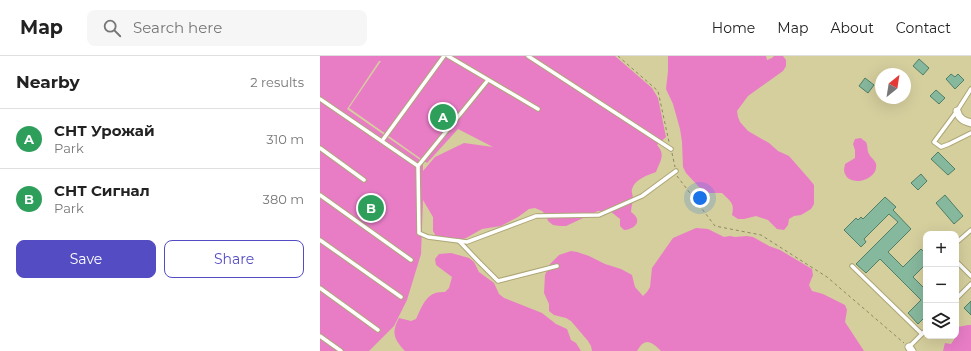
<!DOCTYPE html>
<meta charset="utf-8">
<style>
body{margin:0;font-family:Montserrat,sans-serif;background:#f6f6f6;color:#222}
.controls{position:absolute;right:12px;bottom:12px;display:grid;overflow:hidden;border-radius:8px;box-shadow:0 4px 16px #0002}
.controls button{width:36px;height:36px;display:grid;place-items:center;padding:0;border:0;border-bottom:1px solid #e0e0e0;background:#fff;color:#222;font:20px sans-serif}
.compass{position:absolute;left:555px;top:12px;width:36px;height:36px;border-radius:50%;background:#fff;box-shadow:0 4px 16px #0002;rotate:30deg}
.you{position:absolute;left:380px;top:142px;width:14px;height:14px;margin:-10px;border:3px solid #fff;border-radius:50%;background:#1a73e8;box-shadow:0 0 0 6px #1a73e833}
.badge{display:grid;place-items:center;width:26px;height:26px;border-radius:50%;background:#534cc3;color:#fff;font-size:13px;font-weight:700}
.pin{position:absolute;translate:-50% -50%;border:2px solid #fff;box-shadow:0 1px 4px #0006}
.list{margin:0;padding:0;list-style:none}
h2{display:flex;justify-content:space-between;align-items:center;height:52px;margin:0;padding:0 16px;font-size:17px}
h2 small{font-size:13px;font-weight:400;color:#767676}
.list li{display:grid;grid-template-columns:26px 1fr auto;gap:12px;align-items:center;box-sizing:border-box;height:60px;padding:0 16px;border-top:1px solid #e0e0e0}
.list b{display:block;font-size:15px;white-space:nowrap}
.list p{margin:0;font-size:13px;white-space:nowrap;color:#767676}
.list em{font-size:13px;font-style:normal;color:#767676}
.actions{display:flex;gap:8px;padding:12px 16px}
.actions a{flex:1;padding:9px 0;border:1px solid #534cc3;border-radius:8px;text-align:center;font-size:14px;color:#534cc3}
.actions .main{background:#534cc3;color:#fff}
.icon{flex:none;width:22px;height:22px;fill:none;stroke:currentColor;stroke-width:2;stroke-linecap:round;stroke-linejoin:round}
.map{position:relative;flex:none;width:651px;height:295px;overflow:hidden}
header{display:flex;align-items:center;gap:24px;box-sizing:border-box;height:56px;padding:0 20px;background:#fff;border-bottom:1px solid #e0e0e0}
header strong{font-size:19px}
nav{display:flex;gap:22px;margin-inline-start:auto;font-size:14px}
.search{width:280px;height:36px;background:#f6f6f6;display:flex;align-items:center;gap:10px;box-sizing:border-box;padding:0 14px;border-radius:8px;color:#767676;font-size:15px}
main{display:flex}
aside{flex:1;background:#fff}
.map>svg:first-child{display:block}
</style>
<header>
<strong>Map</strong>
<div class="search"><svg class="icon" aria-label="search" viewBox="0 0 24 24"><circle cx="10" cy="10" r="6"/><path d="M15 15l6 6"/></svg>Search here</div>
<nav><a>Home</a><a>Map</a><a>About</a><a>Contact</a></nav>
</header>
<main>
<aside>
<h2>Nearby<small>2 results</small></h2>
<ul class="list">
<li><span class="badge" style="background:#2e9e5b">A</span><div><b>СНТ Урожай</b><p>Park</p></div><em>310 m</em></li>
<li><span class="badge" style="background:#2e9e5b">B</span><div><b>СНТ Сигнал</b><p>Park</p></div><em>380 m</em></li>
</ul>
<div class="actions"><a class="main">Save</a><a>Share</a></div>
</aside>
<div class="map">
<svg width="651" height="295" viewBox="0 0 651 295">
<rect width="100%" height="100%" fill="#d5ce9d"/>
<g fill="#e87dc6" fill-rule="evenodd">
<path d="M0,0h295l37,32 6,10 8,39 -9,8c9,10 3,16 -1,27 -8,3 -21,7 -24,17 -1,3 1,6 1,10 0,3 -2,8 -2,13 12,8 5,17 -7,18l-4,-4v-7l-10,-8h-12l-32,15h-6l-7,-1 -5,-4 -2,-6 -4,-4 -7,-3 -6,1 -11,8 -17,9 -19,3 -16,9 -11,4h-7l-11,-4 -4,-7v-14l-10,-17 -2,54 -14,46 -13,26 -25,25h-49zM59,5h2l-32,47 78,55 31,-34 35,18 -29,-4 -29,14 -12,14v-9l-76,-53z"/>
<path d="M348,0h98l1,4 5,-2 2,-2h9l3,4v6l-3,5 -35,25 -11,15 1,6 2,5 8,9 21,12 9,8 11,5 21,24 4,5v19l-3,5 -10,6 -7,1 -5,3 -1,6 -4,5 -7,-1 -9,-9 -12,-4 -12,3h-6l-6,-4c3,-12 -2,-14 -10,-22h-12l-11,-6 -13,-14 -3,-6 -1,-25 -2,-13 -7,-25 -7,-15 2,-18z"/>
<path d="M541,82c1,1 3,3 5,4 2,4 1,9 3,12 2,4 6,6 7,10 3,17 -30,25 -32,6 0,-2 1,-4 1,-6l10,-6v-8l-2,-6 2,-5z"/>
<path d="M376,172l12,1 16,8 6,-1 5,1 12,-1 6,1 16,9 11,4 32,19 1,6 -4,10 3,6 11,3 22,11 2,5 -2,12 19,29h-203c-10,-10 -16,-14 -24,0h-45l-1,-5 -3,-5 -17,-20 -5,-3 -12,-3 -5,-4v-7l-5,-11 1,-18 5,-11 9,-9 12,-4 6,1 12,4 16,8 16,5 11,6 3,12 8,9 4,-4 3,-5 2,-19 21,-30z"/>
<path d="M131,197l18,5 5,4 5,10 15,11 5,11 5,4 38,15 14,11 11,5 4,11 5,3 5,8h-176c-11,-12 -14,-18 -6,-33l12,3 5,-2c7,-14 10,-28 29,-27l4,-4 3,-11 -16,-12 -1,-6 4,-5z"/>
<path d="M648,269h3v26h-28l2,-8 6,1 6,-9 1,-8z"/>
</g>
<g fill="#86b89d" stroke="#4f7f66">
<path d="M599,3l10,9 -6,7 -10,-9z"/>
<path d="M631,18l4,3 3,-3 6,6 -9,9 -9,-10z"/>
<path d="M545,22l9,7 -6,8 -9,-7z"/>
<path d="M616,34l9,8 -6,6 -9,-8z"/>
<path d="M618,96l17,17 -7,6 -17,-16z"/>
<path d="M601,118l6,7 -9,9 -7,-7z"/>
<path d="M625,139l18,21 -9,8 -18,-21z"/>
<path d="M565,141l11,10 -3,3 18,19 -23,23 15,15 18,-18 5,5v10l-13,13 13,13v26l-8,8 -10,-11 13,-13 -41,-41 -14,14 -10,-9 42,-42 -9,-8 -25,25 2,3 -5,5 -17,-17 12,-12 2,2 3,-3 2,2z"/>
<path d="M651,245v14l-7,-7z"/>
</g>
<g fill="none" stroke-linecap="round" stroke-linejoin="round">
<g stroke="#ada676" stroke-width="5.5">
<g id="service">
<path d="M128,0l90,53"/>
<path d="M208,0l143,93"/>
<path d="M168,24l-70,86 1,67 9,4 39,5 69,-26 63,-1 43,-19 34,-25"/>
<path d="M651,33l-14,22 -23,31 7,5 8,-3 22,-11"/>
<path d="M0,43l98,67"/>
<path d="M62,85l62,-85"/>
<path d="M0,92l44,32"/>
<path d="M0,139l91,65"/>
<path d="M0,184l81,57"/>
<path d="M139,185l20,21 19,19 59,-15"/>
<path d="M636,187l15,-13"/>
<path d="M636,205l15,15"/>
<path d="M532,210l70,68"/>
<path d="M0,232l58,42"/>
<path d="M636,243l15,-15"/>
<path d="M0,280l21,15"/>
<path d="M589,291l17,-17"/>
</g>
</g>
<g stroke="#ada676" stroke-width="9">
<g id="minor">
<path d="M637,55c2,8 7,10 14,12"/>
<path d="M589,291l3,4"/>
</g>
</g>
<g stroke="#8d8863" stroke-width="1" stroke-dasharray="3 3" stroke-linecap="butt">
<path d="M298,0l40,35 11,51"/>
<path d="M352,97l3,14"/>
<path d="M357,120l38,50 46,9 66,42 77,66"/>
</g>
<use href="#service" stroke="#fff" stroke-width="3.5"/>
<use href="#minor" stroke="#fff" stroke-width="7"/>
</g>
</svg>
<div class="controls">
<button>+</button>
<button>−</button>
<button><svg class="icon" aria-label="layers" viewBox="0 0 24 24"><path d="M12 4l9 5-9 5-9-5zM3 14l9 5 9-5"/></svg></button>
</div>
<svg class="compass" viewBox="-18 -18 36 36"><path d="M0-13l5 13h-10z" fill="#e53935"/><path d="M0 13l5-13h-10z" fill="#767676"/></svg>
<div class="you"></div>
<div class="pin badge" style="left:123px;top:61px;background:#2e9e5b">A</div>
<div class="pin badge" style="left:51px;top:152px;background:#2e9e5b">B</div>
</div>
</main>
